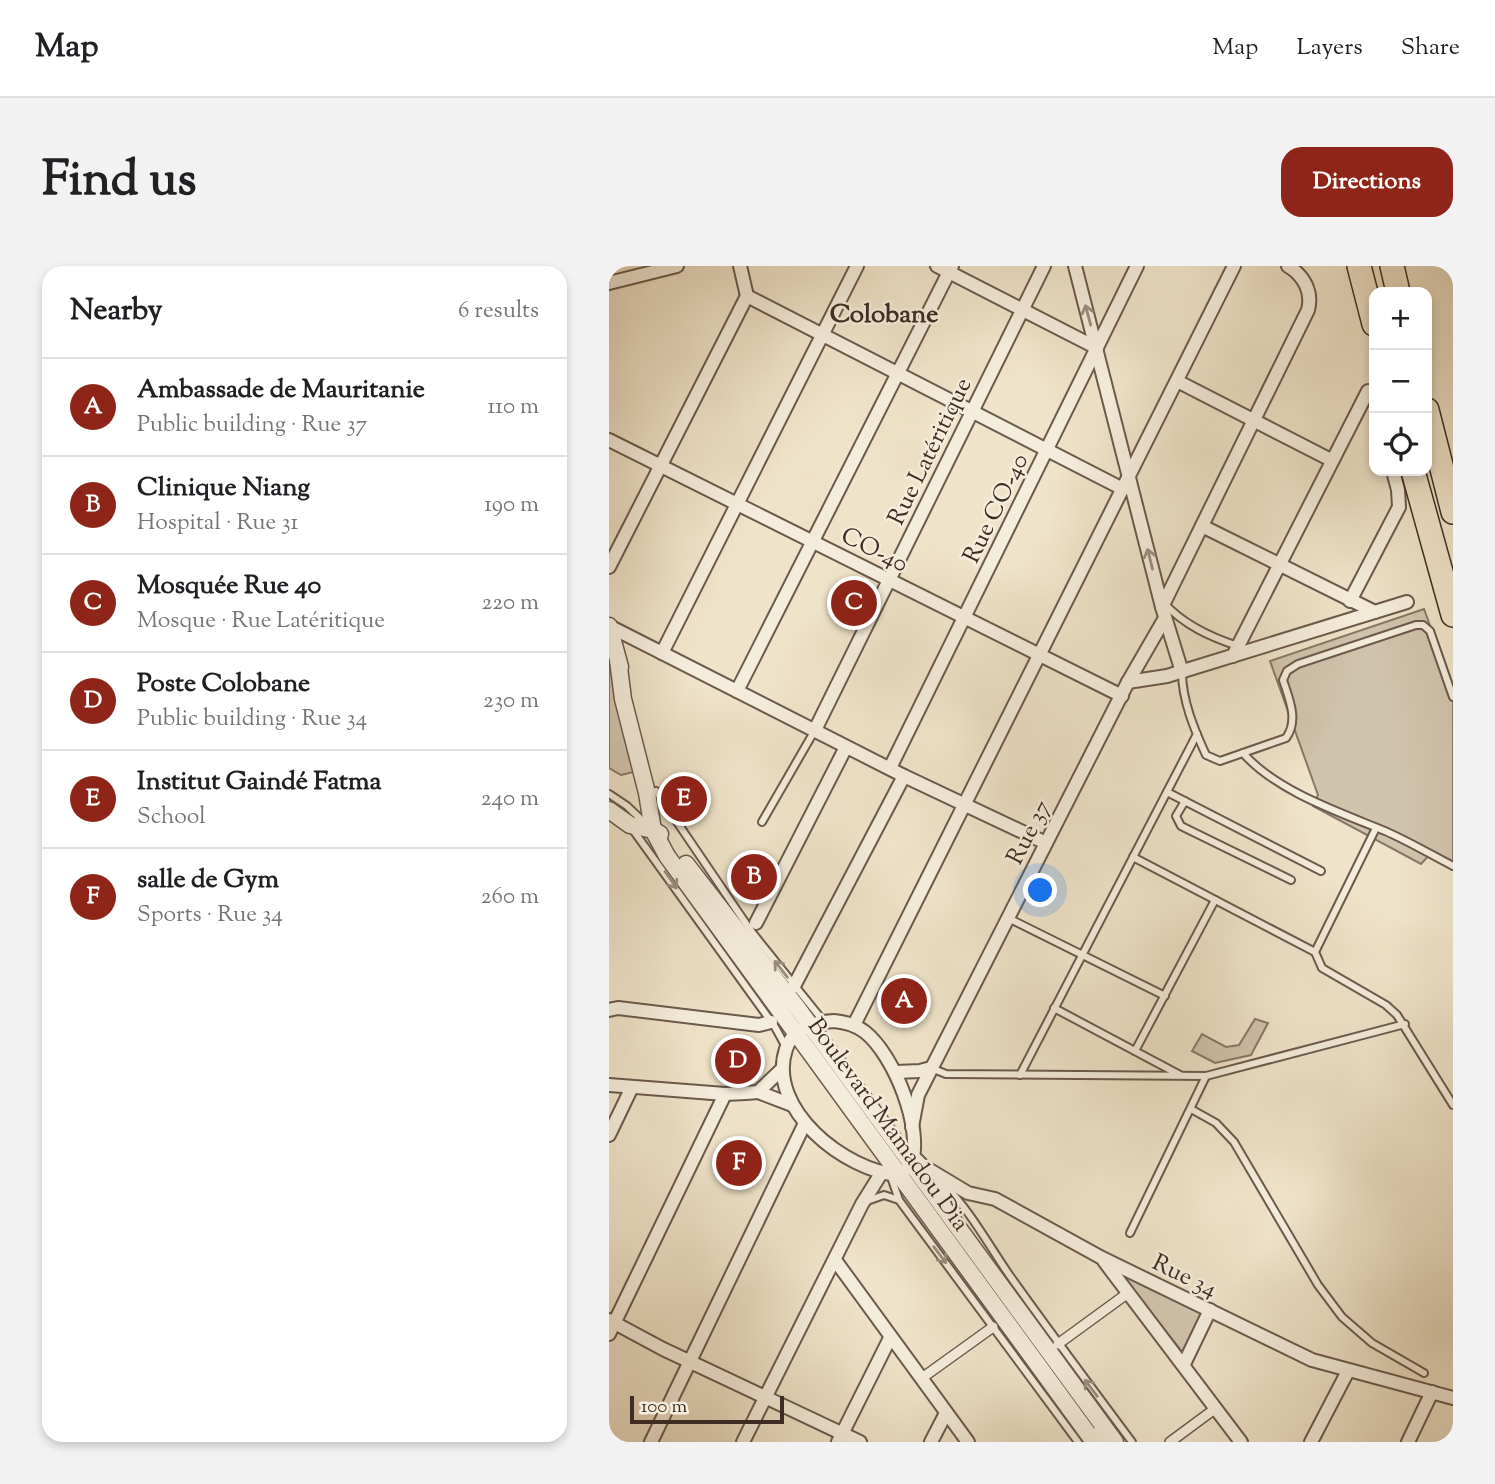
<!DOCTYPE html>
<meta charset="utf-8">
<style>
body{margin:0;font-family:"Sorts Mill Goudy",serif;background:#f2f2f2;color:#202124}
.controls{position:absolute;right:21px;top:21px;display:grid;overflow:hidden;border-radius:14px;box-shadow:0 4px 10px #0003}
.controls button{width:63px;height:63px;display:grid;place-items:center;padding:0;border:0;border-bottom:2px solid #e0e0e0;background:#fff;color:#202124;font:35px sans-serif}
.scale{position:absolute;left:21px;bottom:18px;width:154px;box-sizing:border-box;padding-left:7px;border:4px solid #3f2d24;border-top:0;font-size:19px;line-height:24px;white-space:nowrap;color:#3f2d24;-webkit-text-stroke:5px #f5eddc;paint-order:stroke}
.you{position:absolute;left:432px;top:625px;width:24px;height:24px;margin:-18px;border:5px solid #fff;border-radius:50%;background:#1a73e8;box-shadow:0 0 0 10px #1a73e833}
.badge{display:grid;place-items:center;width:46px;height:46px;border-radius:50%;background:#8f2418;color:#fff;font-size:23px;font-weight:700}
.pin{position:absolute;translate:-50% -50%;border:4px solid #fff;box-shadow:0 2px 7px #0006}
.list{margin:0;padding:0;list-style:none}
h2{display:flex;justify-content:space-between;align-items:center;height:91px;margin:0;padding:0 28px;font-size:30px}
h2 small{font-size:23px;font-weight:400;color:#757577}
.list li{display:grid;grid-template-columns:46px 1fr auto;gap:21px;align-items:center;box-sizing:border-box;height:98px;padding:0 28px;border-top:2px solid #e0e0e0}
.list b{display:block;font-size:26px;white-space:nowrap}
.list p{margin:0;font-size:23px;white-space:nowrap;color:#757577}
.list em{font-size:23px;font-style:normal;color:#757577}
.icon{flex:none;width:38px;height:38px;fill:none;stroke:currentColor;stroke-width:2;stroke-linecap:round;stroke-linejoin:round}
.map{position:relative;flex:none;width:844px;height:1176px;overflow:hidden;border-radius:21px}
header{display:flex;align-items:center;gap:42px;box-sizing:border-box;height:98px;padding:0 35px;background:#fff;border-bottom:2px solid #e0e0e0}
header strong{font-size:33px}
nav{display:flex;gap:38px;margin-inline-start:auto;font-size:24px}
.intro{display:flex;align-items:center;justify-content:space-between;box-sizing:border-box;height:168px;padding:0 42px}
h1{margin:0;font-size:49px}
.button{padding:18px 32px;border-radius:21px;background:#8f2418;color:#fff;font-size:24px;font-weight:700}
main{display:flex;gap:42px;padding:0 42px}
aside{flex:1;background:#fff;border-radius:21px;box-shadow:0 4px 10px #0003}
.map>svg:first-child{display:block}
</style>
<header>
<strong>Map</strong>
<nav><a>Map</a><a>Layers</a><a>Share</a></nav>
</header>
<div class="intro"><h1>Find us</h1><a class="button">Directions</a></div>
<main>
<aside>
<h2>Nearby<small>6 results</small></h2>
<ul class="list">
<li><span class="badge">A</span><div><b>Ambassade de Mauritanie</b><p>Public building · Rue 37</p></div><em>110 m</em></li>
<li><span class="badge">B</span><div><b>Clinique Niang</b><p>Hospital · Rue 31</p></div><em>190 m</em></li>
<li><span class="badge">C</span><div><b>Mosquée Rue 40</b><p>Mosque · Rue Latéritique</p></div><em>220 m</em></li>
<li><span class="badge">D</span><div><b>Poste Colobane</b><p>Public building · Rue 34</p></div><em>230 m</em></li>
<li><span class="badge">E</span><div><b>Institut Gaindé Fatma</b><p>School</p></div><em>240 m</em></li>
<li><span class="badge">F</span><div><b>salle de Gym</b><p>Sports · Rue 34</p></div><em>260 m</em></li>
</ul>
</aside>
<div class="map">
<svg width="844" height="1176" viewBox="0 0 844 1176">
<rect width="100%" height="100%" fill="#efe3c9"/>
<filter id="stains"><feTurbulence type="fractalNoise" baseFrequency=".00286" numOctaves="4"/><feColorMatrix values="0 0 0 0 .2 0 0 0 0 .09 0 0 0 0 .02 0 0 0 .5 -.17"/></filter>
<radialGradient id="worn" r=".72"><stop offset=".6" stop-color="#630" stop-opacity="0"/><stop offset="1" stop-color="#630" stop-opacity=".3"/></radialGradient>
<g fill="#d1c4ad" stroke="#887868" stroke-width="2">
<path d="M815,343l29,79v180l-22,-15 -10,11 -108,-58 5,-11 -48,-134z"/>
<path d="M0,396l29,109 -17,4 -12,-7z"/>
<path d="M646,753l13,4 -17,32 -36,8 -23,-12 10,-17 24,13 13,-2z"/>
<path d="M510,1006l83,39 -19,42z"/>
</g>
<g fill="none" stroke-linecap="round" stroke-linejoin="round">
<g stroke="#6b5a4d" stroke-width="10">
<g id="service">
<path d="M555,337c20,22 46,34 74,43"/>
<path d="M573,406c0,28 12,57 24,83l14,6 66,-23c13,-18 3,-39 -3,-58l4,-9 11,-7 118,-39h7l7,6 23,66"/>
<path d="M634,487c33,38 96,59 142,78 23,10 45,23 68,35"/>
<path d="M47,525l95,140 73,91"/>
<path d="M558,526l154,79"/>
<path d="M0,528l18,12 21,20"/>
<path d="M576,535l-9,15 5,10 110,54"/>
<path d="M153,556l53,-92"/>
<path d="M767,562l-61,124 7,16 64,37 11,10 56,90"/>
<path d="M24,564l142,197 11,20"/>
<path d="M524,591l182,95"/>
<path d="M399,652l157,78"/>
<path d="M445,742l126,67"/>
<path d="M526,785l80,-151"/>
<path d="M322,802l15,6 260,2 199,-52"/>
<path d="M411,809l177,-341"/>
<path d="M582,843l25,14 18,19 84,143 24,32 30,26 52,30"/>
<path d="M281,908l9,26 179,242"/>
<path d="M329,914l7,13 3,13"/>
<path d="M335,918c27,28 44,60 66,92 40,56 81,111 122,166"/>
<path d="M258,935l17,-6 15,5"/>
<path d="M521,967l76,-157"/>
<path d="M487,1165l8,11"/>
</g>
</g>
<g stroke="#6b5a4d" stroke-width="12">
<g id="pedestrian">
<path d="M449,1078l70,-51"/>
<path d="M313,1112l71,-51"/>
<path d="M561,1176l46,-34"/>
</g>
</g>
<g stroke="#6b5a4d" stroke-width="16">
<g id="minor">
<path d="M131,0l7,30 376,193"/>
<path d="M328,0l160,82"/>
<path d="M466,0l87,341 20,65"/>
<path d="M0,17l68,-17"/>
<path d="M568,115l154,79"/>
<path d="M0,174l513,256"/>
<path d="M593,260l173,86"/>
<path d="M0,301l138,-271"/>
<path d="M741,335l49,-94 -1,-17 -5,-19"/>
<path d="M553,341l146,-297c5,-19 -5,-35 -20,-44"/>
<path d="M0,360l295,150 142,67"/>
<path d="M53,387l195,-387"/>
<path d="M624,390l135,-265"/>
<path d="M519,416l39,-6 240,-74"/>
<path d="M128,425l215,-425"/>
<path d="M206,464l229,-464"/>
<path d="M281,502l247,-502"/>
<path d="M147,657l90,-176"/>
<path d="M185,720l110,-210"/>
<path d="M0,744l9,-2 141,17 12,-3"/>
<path d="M225,755c11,1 22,4 31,11 29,23 59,97 46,133l-12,10c-54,-4 -133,-66 -113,-126 7,-21 28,-27 48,-28z"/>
<path d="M245,759l380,-759"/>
<path d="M287,806l24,-1 11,-3"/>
<path d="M0,819l116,9 21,-1 12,-1 23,-22"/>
<path d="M149,826l34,13"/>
<path d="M303,861l6,-32 210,-413 37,-64"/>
<path d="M0,869l23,-48"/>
<path d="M305,891l9,9 45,27 27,6 107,59 210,102 141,38"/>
<path d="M226,994l133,182"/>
<path d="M495,995l137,181"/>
<path d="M0,1054l54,29 197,93"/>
<path d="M0,1068l116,-240"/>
<path d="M575,1098l26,-54"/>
<path d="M42,1176l154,-319"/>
<path d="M134,1176l119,-238 20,-32"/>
<path d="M229,1176l52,-104"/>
<path d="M322,1176l15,-29"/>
<path d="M702,1176l37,-71"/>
<path d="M799,1176l24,-50"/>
</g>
</g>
<g stroke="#6b5a4d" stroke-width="19">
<g id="tertiary">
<path d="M0,360l11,41"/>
<path d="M9,394l5,39 24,94 6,37 14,26 427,586"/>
<path d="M0,544l21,15 23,5 7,4"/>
<path d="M77,598l113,146 316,432"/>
</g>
</g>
<g stroke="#3f2d24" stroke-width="26">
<g id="motorway">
<path d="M750,0l15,58"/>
<path d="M783,0l6,26"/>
<path d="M818,144l26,102"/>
<path d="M804,205l40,144"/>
</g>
</g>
<use href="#service" stroke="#f5eddc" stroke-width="6"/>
<use href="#pedestrian" stroke="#f5eddc" stroke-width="9"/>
<use href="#minor" stroke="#f5eddc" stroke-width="12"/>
<use href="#tertiary" stroke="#f5eddc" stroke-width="16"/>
<use href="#motorway" stroke="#efe3c9" stroke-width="23"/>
</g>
<defs><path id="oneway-shaft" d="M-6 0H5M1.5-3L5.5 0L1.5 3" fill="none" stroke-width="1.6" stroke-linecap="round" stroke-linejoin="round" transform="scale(1.75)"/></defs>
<g stroke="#9a8d80">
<use href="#oneway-shaft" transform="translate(479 49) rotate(-105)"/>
<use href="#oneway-shaft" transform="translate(541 293) rotate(-104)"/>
<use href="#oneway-shaft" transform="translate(62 614) rotate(55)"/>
<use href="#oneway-shaft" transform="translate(172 703) rotate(-128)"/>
<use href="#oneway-shaft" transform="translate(331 989) rotate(53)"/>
<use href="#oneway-shaft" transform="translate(482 1122) rotate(-127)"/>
</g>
<g text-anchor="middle" stroke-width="5" stroke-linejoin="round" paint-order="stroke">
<g font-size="24" fill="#3f2d24" stroke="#f5eddc">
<text transform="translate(320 185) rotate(-64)" y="8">Rue Latéritique</text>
<text transform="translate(386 242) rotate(-64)" y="8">Rue CO-40</text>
<text transform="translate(266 283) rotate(27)" y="8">CO-40</text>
<text transform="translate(419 566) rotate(-63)" y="8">Rue 37</text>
<text transform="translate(280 858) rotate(54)" y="8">Boulevard Mamadou Dia</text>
<text transform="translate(576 1009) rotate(26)" y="8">Rue 34</text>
</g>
<g font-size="26" font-weight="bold" fill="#3f2d24" stroke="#f5eddc">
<text x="275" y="56">Colobane</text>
</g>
</g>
<rect width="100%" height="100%" filter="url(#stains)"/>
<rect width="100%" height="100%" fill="url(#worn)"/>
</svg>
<div class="controls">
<button>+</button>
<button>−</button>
<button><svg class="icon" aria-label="locate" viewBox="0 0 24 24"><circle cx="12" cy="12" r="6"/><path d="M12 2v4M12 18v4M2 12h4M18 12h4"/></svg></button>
</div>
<div class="scale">100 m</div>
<div class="you"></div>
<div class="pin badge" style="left:295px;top:735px">A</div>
<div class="pin badge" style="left:145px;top:611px">B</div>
<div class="pin badge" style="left:245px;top:337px">C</div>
<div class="pin badge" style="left:129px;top:795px">D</div>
<div class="pin badge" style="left:75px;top:533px">E</div>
<div class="pin badge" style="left:130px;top:897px">F</div>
</div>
</main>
